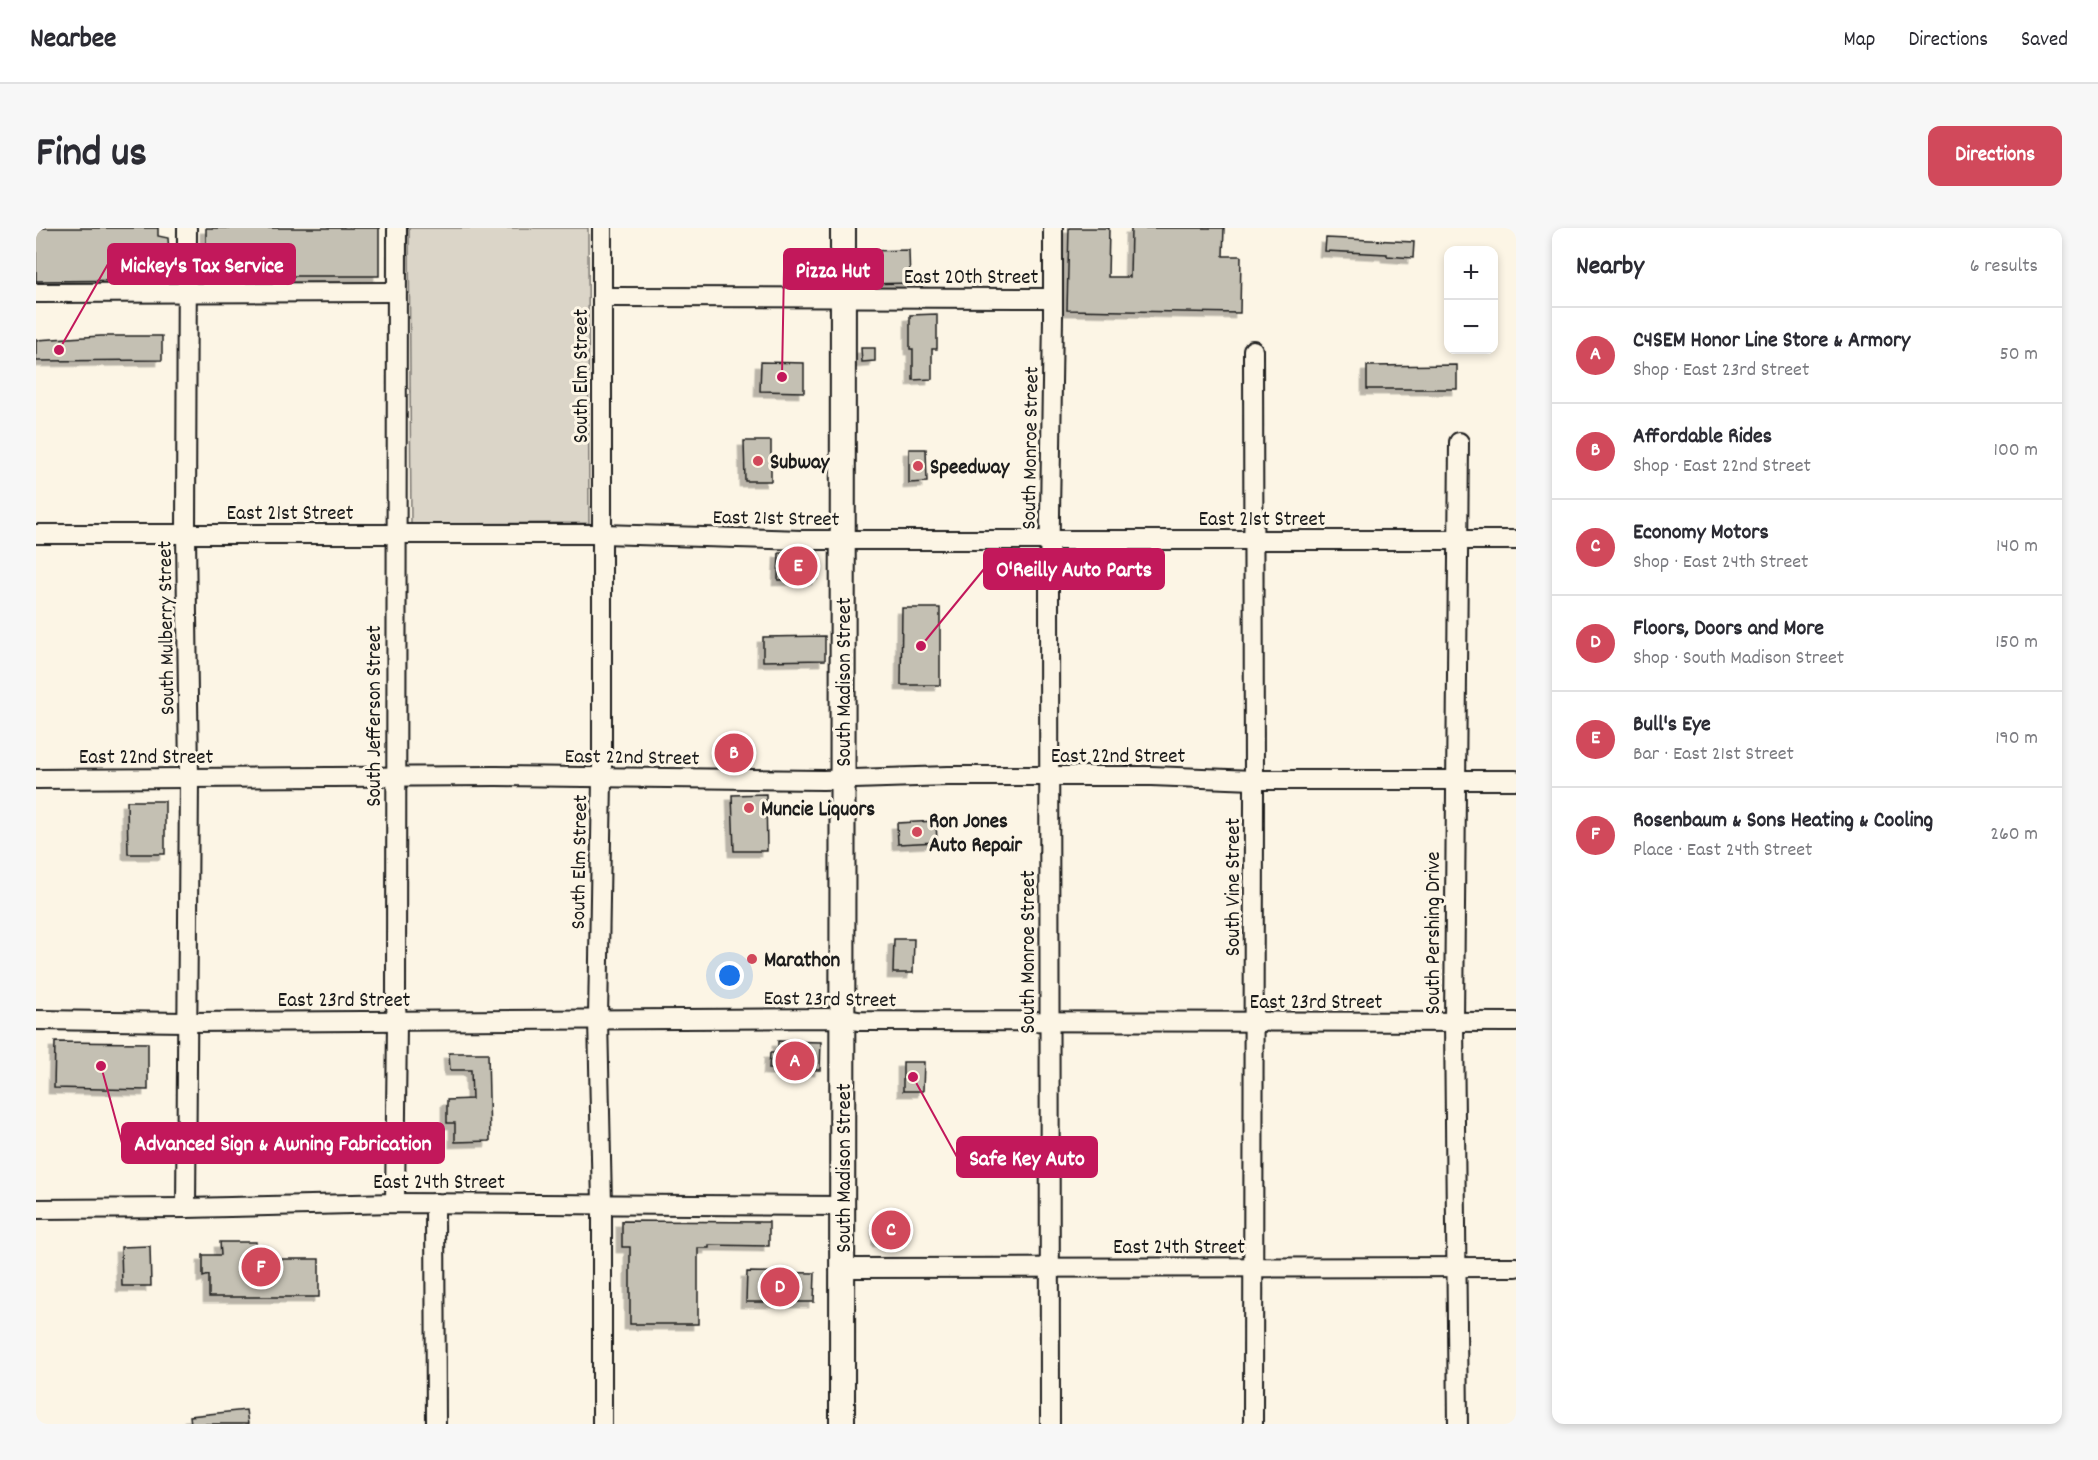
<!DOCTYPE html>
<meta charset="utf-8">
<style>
body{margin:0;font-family:Dekko,sans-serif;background:#f7f7f7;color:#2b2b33}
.controls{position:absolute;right:18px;top:18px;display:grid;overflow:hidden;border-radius:12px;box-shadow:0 3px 9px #0003}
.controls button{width:54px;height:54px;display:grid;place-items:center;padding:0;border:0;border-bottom:2px solid #e1e1e2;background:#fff;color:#2b2b33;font:30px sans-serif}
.you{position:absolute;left:694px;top:748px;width:21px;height:21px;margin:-15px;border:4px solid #fff;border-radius:50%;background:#1a73e8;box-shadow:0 0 0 9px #1a73e833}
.badge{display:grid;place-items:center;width:39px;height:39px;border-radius:50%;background:#d1495b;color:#fff;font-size:20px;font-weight:700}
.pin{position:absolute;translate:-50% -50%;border:3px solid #fff;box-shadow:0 2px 6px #0006}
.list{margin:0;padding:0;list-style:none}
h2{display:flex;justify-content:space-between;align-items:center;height:78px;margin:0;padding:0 24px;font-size:26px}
h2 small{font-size:20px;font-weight:400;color:#7c7c81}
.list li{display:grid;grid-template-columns:39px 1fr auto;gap:18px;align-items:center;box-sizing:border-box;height:96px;padding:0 24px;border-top:2px solid #e1e1e2}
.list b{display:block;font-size:22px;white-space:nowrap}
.list p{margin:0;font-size:20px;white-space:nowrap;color:#7c7c81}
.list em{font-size:20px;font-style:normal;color:#7c7c81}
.map{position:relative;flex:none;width:1480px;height:1196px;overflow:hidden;border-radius:12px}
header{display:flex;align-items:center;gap:36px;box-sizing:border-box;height:84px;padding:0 30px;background:#fff;border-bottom:2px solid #e1e1e2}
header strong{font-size:28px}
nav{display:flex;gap:33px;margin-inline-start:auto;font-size:21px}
.intro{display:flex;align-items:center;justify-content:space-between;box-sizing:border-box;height:144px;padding:0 36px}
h1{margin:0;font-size:42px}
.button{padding:15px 27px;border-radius:12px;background:#d1495b;color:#fff;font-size:21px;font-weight:700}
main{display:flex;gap:36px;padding:0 36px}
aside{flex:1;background:#fff;border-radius:12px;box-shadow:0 3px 9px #0003}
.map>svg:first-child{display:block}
</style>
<header>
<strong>Nearbee</strong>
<nav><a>Map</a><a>Directions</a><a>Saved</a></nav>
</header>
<div class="intro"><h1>Find us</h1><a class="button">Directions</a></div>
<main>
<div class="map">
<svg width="1480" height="1196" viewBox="0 0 1480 1196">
<defs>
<filter id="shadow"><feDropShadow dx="-5.5" dy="5.5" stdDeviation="0" flood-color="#0004"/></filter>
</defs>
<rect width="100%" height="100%" fill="#fcf5e5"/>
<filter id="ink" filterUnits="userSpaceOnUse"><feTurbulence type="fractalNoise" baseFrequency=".0167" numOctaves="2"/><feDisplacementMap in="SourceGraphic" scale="12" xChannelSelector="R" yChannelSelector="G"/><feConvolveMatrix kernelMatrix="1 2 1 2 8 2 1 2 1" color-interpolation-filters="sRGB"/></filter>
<g filter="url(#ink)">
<path fill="#dbd5c8" stroke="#7c7872" stroke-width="1.5" d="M373,0h179l1,295 -178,1z"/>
<g fill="#c4c0b3" stroke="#1c1c1c" stroke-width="1.5" filter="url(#shadow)">
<path d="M0,0h122v8l10,2 2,27h-12l-1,15 -121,1z"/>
<rect x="170" y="0" width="173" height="48"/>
<path d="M1033,0h40l-1,49h22l1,-49h93l-1,28h18l-1,57 -173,-3z"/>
<path d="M1290,10l88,4 -1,16 -26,-2v-2l-62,-3z"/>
<path d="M873,22l1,33 -44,1 -1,-33z"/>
<path d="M901,86v35h-5v30l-19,1v-31h-3v-34z"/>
<path d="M65,108h61v24l-126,1v-21z"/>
<path d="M825,120h14v13l-13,1z"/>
<path d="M725,134l43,1v29l-44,-1z"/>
<path d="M1421,137v24h-90v-23z"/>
<path d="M708,213h27v40h-26z"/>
<path d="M873,221h17l1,33 -18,1z"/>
<path d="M743,325h39l-1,26 -39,1z"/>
<path d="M866,380h38v77h-39z"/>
<path d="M789,408v24l-62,1v-24z"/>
<path d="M688,512h20v26h-19z"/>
<path d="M730,566l1,57h-33l-2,-56z"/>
<path d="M91,573h38v53h-37z"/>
<path d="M900,593l1,21 -39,2 -1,-21z"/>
<path d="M858,711h20l-1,34h-20z"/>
<path d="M742,813l43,1 -1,28 -51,-1 1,-16h8z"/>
<path d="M19,814l93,1v47l-94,-2z"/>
<path d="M413,825h39l2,88 -35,1v-19h-8v-23l25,-1 -1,-29h-21z"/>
<path d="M867,834h21l-1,29h-20z"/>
<path d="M869,991v21l-27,1 -1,-21z"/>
<path d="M586,993l147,1v24l-60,-1v3h-11v76h-68v-77h-8z"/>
<path d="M184,1014h36v17h63v38h-110v-22l-6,2v-22h18z"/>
<path d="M114,1018l1,40h-29l-1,-39z"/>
<path d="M711,1044l68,1 -1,29h-68z"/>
<path d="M210,1182l2,14h-57l-1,-8z"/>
</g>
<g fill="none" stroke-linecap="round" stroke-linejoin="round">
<g stroke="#1c1c1c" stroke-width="22">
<g id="minor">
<path d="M0,65l360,-1"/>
<path d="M566,69l451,1"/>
<path d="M1217,122l1,430 -1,644"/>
<path d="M0,306h566l200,6h714"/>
<path d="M0,551l460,-3 327,4 125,-4h203l103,4h262"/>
<path d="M0,792l150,2 656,-4 16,3c220,2 439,1 658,1"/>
<path d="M359,975l2,-182 -1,-16 1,-777"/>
<path d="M399,975l1,221"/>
<path d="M150,980l3,-430 -3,-244 1,-306"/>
<path d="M0,981l150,-1 209,-5 448,3"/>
<path d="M807,1040l673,-1"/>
<path d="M566,1196v-220l-4,-185 4,-240v-551"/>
<path d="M1014,1196l-1,-844 4,-263v-89"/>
<path d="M1422,1196l-4,-402 5,-580"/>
</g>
</g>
<g stroke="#1c1c1c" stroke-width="28">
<path id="secondary" d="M806,1196l1,-1196"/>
</g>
<use href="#minor" stroke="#fcf5e5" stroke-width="18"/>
<use href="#secondary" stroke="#fcf5e5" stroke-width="24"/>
</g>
</g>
<g fill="#d1495b" stroke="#fcf5e5" stroke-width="2">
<circle cx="722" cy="233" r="6"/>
<circle cx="882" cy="238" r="6"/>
<circle cx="713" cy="580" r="6"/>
<circle cx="881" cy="604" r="6"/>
<circle cx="716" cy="731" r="6"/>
</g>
<g text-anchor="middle" stroke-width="6" stroke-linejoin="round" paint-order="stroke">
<g font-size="21" fill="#1c1c1c" stroke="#fcf5e5">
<text x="935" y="55">East 20th Street</text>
<text transform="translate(544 148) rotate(-90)" y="7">South Elm Street</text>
<text transform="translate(993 220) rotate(-89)" y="7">South Monroe Street</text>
<text x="254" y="291">East 21st Street</text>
<text transform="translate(740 289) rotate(1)" y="7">East 21st Street</text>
<text x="1226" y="297">East 21st Street</text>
<text transform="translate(129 400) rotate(-91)" y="7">South Mulberry Street</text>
<text transform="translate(807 454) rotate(-90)" y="7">South Madison Street</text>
<text transform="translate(337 488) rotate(-90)" y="7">South Jefferson Street</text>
<text x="1082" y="534">East 22nd Street</text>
<text x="110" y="535">East 22nd Street</text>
<text transform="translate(596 528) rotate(1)" y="7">East 22nd Street</text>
<text transform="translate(542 634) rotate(-89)" y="7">South Elm Street</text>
<text transform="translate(1196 659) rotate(-90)" y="7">South Vine Street</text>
<text transform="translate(1396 705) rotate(-90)" y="7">South Pershing Drive</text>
<text transform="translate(991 724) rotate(-90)" y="7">South Monroe Street</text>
<text transform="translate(794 770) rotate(1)" y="7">East 23rd Street</text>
<text x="308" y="778">East 23rd Street</text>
<text x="1280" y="780">East 23rd Street</text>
<text transform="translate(807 940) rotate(-90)" y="7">South Madison Street</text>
<text x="403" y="960">East 24th Street</text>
<text x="1143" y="1025">East 24th Street</text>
</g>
<g font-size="21" font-weight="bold" fill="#1c1c1c" stroke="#fcf5e5" text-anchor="start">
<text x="734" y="240">Subway</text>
<text x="894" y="245">Speedway</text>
<text x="725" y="587">Muncie Liquors</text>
<text x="893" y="599">Ron Jones<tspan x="893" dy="24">Auto Repair</tspan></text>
<text x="728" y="738">Marathon</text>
</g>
</g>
<path fill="none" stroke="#c2185b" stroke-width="2" d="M23 122L72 36M746 149L748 41M885 418L948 341M65 838L86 915M877 849L921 929"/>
<g fill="#c2185b" stroke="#fcf5e5" stroke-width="2">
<circle cx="23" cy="122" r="6"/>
<circle cx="746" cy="149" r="6"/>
<circle cx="885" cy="418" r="6"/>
<circle cx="65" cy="838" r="6"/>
<circle cx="877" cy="849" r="6"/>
</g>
<g fill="#c2185b" stroke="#c2185b" stroke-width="2">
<rect x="72" y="16" width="187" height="40" rx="6"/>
<rect x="748" y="21" width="99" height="40" rx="6"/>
<rect x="948" y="321" width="180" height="40" rx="6"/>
<rect x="86" y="895" width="322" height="40" rx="6"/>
<rect x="921" y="909" width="140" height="40" rx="6"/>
</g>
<g font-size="22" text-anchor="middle" font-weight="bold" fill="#fff">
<text x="166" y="44">Mickey's Tax Service</text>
<text x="797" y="49">Pizza Hut</text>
<text x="1038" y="348">O'Reilly Auto Parts</text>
<text x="247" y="922">Advanced Sign &amp; Awning Fabrication</text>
<text x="991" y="937">Safe Key Auto</text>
</g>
</svg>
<div class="controls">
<button>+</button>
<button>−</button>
</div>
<div class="you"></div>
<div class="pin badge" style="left:759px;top:833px">A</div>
<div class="pin badge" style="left:698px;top:525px">B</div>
<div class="pin badge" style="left:855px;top:1002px">C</div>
<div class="pin badge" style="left:744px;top:1059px">D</div>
<div class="pin badge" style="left:762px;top:338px">E</div>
<div class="pin badge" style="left:225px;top:1039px">F</div>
</div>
<aside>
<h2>Nearby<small>6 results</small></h2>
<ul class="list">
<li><span class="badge">A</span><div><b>C4SEM Honor Line Store &amp; Armory</b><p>Shop · East 23rd Street</p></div><em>50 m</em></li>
<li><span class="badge">B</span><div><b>Affordable Rides</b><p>Shop · East 22nd Street</p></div><em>100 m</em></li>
<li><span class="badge">C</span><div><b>Economy Motors</b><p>Shop · East 24th Street</p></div><em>140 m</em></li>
<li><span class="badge">D</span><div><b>Floors, Doors and More</b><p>Shop · South Madison Street</p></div><em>150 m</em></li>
<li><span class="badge">E</span><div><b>Bull's Eye</b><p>Bar · East 21st Street</p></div><em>190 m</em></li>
<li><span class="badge">F</span><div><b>Rosenbaum &amp; Sons Heating &amp; Cooling</b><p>Place · East 24th Street</p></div><em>260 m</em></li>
</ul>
</aside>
</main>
